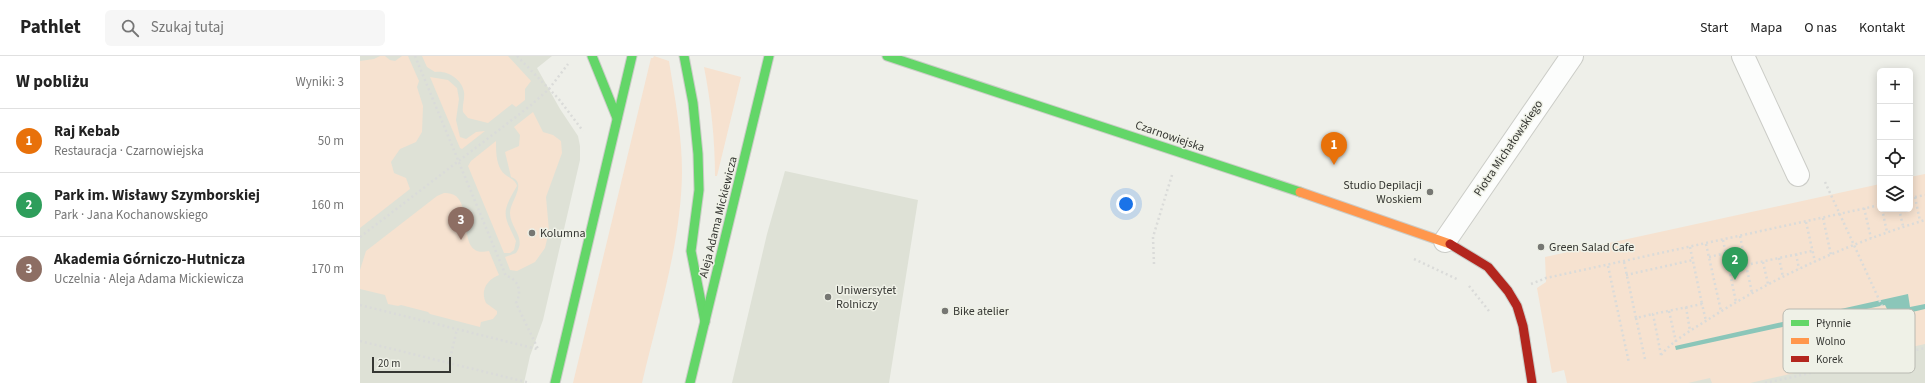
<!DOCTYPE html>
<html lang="pl">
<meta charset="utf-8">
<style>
body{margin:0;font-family:"Source Sans 3",sans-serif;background:#f6f6f6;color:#222}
.controls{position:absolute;right:12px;top:12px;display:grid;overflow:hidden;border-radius:6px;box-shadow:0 2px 10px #0003}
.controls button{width:36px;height:36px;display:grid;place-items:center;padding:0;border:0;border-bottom:1px solid #e0e0e0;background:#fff;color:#222;font:20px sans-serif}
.scale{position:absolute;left:12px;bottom:10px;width:79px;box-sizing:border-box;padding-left:4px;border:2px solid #363733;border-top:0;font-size:11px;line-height:14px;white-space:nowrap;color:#363733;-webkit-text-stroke:3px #eff1e7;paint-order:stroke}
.you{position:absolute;left:766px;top:148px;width:14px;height:14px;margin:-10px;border:3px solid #fff;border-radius:50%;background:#1a73e8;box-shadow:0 0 0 6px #1a73e833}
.badge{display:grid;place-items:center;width:26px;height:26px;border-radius:50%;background:#b45309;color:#fff;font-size:13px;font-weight:700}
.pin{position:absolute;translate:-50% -33px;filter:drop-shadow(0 1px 2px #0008)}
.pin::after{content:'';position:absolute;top:21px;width:14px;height:12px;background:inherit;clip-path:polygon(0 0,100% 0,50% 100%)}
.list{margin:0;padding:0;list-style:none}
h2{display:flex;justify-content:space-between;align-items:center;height:52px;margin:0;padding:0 16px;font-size:17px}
h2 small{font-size:13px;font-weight:400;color:#767676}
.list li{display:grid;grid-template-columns:26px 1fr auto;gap:12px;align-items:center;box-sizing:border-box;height:64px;padding:0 16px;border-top:1px solid #e0e0e0}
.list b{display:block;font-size:15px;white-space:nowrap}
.list p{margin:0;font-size:13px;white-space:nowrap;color:#767676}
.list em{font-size:13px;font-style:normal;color:#767676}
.icon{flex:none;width:22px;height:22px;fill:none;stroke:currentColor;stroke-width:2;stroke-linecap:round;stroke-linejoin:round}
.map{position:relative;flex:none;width:1565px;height:327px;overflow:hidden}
header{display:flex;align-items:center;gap:24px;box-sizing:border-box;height:56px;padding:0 20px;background:#fff;border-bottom:1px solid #e0e0e0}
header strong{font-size:19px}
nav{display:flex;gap:22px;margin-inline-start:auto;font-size:14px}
.search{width:280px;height:36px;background:#f6f6f6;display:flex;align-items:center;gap:10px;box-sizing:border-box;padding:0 14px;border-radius:6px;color:#767676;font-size:15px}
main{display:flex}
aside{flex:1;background:#fff}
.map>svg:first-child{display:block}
</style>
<header>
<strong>Pathlet</strong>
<div class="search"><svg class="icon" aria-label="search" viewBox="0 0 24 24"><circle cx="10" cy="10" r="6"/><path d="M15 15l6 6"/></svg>Szukaj tutaj</div>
<nav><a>Start</a><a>Mapa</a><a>O nas</a><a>Kontakt</a></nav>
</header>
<main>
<aside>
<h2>W pobliżu<small>Wyniki: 3</small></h2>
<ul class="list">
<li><span class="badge" style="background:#e8710a">1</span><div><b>Raj Kebab</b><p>Restauracja · Czarnowiejska</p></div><em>50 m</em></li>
<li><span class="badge" style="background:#2e9e5b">2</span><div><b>Park im. Wisławy Szymborskiej</b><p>Park · Jana Kochanowskiego</p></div><em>160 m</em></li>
<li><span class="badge" style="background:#8d6e63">3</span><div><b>Akademia Górniczo-Hutnicza</b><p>Uczelnia · Aleja Adama Mickiewicza</p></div><em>170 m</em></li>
</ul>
</aside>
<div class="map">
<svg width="1565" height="327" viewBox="0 0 1565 327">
<rect width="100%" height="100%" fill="#eeefe9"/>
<g fill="#dee1d6">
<path d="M0,0h192l-15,12 23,41 18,27 2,10v14l-37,160 -13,36 -6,27h-164z"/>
<path d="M425,115l133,29 -29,183h-157l35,-149z"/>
<path d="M1565,270v57h-258z"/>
</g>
<g fill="#f6e2d0">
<path d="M20,0h5l5,4 5,1 7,-5h6l11,25 -2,6 6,19 -1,26 -6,10 -16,7 -9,13 3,11 12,5 4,11 -50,39v-167l14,-2z"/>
<path d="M62,0h86l23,25 -6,8v11l-9,7 -4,-3 -24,19 -20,-5 -5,-6c-1,-7 2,-13 1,-20 -2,-13 -17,-22 -29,-20l-8,-5z"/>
<path d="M294,0l15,5c6,38 13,74 13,112 -1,71 -24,141 -40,210h-69l78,-325h2z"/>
<path d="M344,11l37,10 -24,99h-2c0,-37 -4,-73 -11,-109z"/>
<path d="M70,21l18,3 9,8 2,11 -3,21 4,17 6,2 10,-7 9,-1 -23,18 -2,-1z"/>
<path d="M173,56l10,20 10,3 8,6 1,12 -16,44 3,34 -4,17 -10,14 -18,9 -7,-1 -5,-13 11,-4c11,-15 -6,-25 -6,-40 0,-12 18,-30 1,-36l-6,-25 14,-6 1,-11 -6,-8z"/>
<path d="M136,85c0,9 0,21 5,29 4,7 14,8 16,16 -16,27 -14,28 -1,55l-2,9 -4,3h-6l-36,-87 3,-5z"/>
<path d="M1565,118v170l-175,39h-38l-2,-5 -22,5h-121l-3,-13 -12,3 -15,-85 9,-6 -1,-25 335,-73v25h30v-32z"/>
<path d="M84,137c36,-2 7,67 45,58l10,24c-12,5 -19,15 -13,28l11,8v3l-4,5 -12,3 -1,5 -50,-13 -2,-2 -27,-7 -3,1 -10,-2 -3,-9 -25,-6v-19l6,-19 71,-55z"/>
</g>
<path fill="#8bc6b9" d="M1548,238l2,13 15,-3v5l-34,8 -6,-12 -209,45 -1,-4z"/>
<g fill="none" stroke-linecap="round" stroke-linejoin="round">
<g stroke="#cbccc7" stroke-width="24">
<g id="street">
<path d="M1383,0l55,119"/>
<path d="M1085,185l127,-185"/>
</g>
</g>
<g stroke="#cbccc7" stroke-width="11">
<g id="fast">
<path d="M232,0l25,62"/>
<path d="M324,0l9,47 5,51 1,36 -8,61 14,71"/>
<path d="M527,0l413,136"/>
<path d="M195,327l77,-327"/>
<path d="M330,327l79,-327"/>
</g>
</g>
<g stroke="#cbccc7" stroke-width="11">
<path id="slow" d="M940,136l150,52"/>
</g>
<g stroke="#cbccc7" stroke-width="11">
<path id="jam" d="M1090,188l38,23 20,24 9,15 6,20 9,57"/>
</g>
<g stroke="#dadbd9" stroke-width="2.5" stroke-dasharray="2 3" stroke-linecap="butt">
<path d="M55,0l91,220c13,3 16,16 10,27l22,46"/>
<path d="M157,0l41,42 25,33"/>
<path d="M1465,126l57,124"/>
<path d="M1555,141l5,24"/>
<path d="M1550,142l15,-3"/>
<path d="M1504,152l7,30"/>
<path d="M1522,153l5,23"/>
<path d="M1539,153l4,17"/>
<path d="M1463,162l8,37"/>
<path d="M1446,166l9,40"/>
<path d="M1380,180l12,57"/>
<path d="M0,181l170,-131 19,-17 19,-25"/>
<path d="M1363,184l13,62"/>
<path d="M1346,188l15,67"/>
<path d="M1330,191l12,57"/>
<path d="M1436,198l3,15"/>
<path d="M1349,201l17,-4"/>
<path d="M1419,202l4,19"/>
<path d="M1054,203l45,21"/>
<path d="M1264,206l12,56"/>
<path d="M1403,206l5,22"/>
<path d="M794,208l-1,-27 19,-62"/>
<path d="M1386,209l66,-14"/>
<path d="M1248,210l21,97"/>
<path d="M1266,219l67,-15"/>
<path d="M1171,228l15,-6 334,-73"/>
<path d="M1109,230l20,25"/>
<path d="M0,249l177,44"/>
<path d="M1326,251l4,24"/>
<path d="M1309,255l7,31"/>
<path d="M0,285l170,42"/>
<path d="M1301,299c13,-16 34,-27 51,-38 66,-42 138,-74 213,-97"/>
<path d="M1301,299l-8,-41 49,-10 4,17"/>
<path d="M1285,303l-9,-41 17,-4"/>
<path d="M89,307l8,-34"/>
<path d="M1405,327l160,-35"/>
</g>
<use href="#street" stroke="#fcfdfc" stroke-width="22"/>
<use href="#fast" stroke="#63d668" stroke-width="9"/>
<use href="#slow" stroke="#ff974d" stroke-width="9"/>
<use href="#jam" stroke="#b3261e" stroke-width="9"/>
</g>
<g fill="#767773" stroke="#eff1e7" stroke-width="1.5">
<circle cx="1070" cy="136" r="4"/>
<circle cx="172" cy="177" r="4"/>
<circle cx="1181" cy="191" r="4"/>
<circle cx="468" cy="241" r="4"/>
<circle cx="585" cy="255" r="4"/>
</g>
<g text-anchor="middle" stroke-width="3" stroke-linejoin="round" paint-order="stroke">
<g font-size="12" fill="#363733" stroke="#eff1e7">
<text transform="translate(810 80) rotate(19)" y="4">Czarnowiejska</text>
<text transform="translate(1148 92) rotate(-56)" y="4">Piotra Michałowskiego</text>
<text transform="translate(358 161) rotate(-76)" y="4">Aleja Adama Mickiewicza</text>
</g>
<g font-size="12" fill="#363733" stroke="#eff1e7" text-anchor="start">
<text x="1062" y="133" text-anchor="end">Studio Depilacji<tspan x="1062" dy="14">Woskiem</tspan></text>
<text x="180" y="181">Kolumna</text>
<text x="1189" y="195">Green Salad Cafe</text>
<text x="476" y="238">Uniwersytet<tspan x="476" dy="14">Rolniczy</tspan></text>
<text x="593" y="259">Bike atelier</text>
</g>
</g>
<rect x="1423" y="253" width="132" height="64" rx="6" fill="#eff1e7" stroke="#b8b9b1" stroke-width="1"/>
<rect x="1431" y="264" width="18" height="6" fill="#63d668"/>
<rect x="1431" y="282" width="18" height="6" fill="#ff974d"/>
<rect x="1431" y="300" width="18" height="6" fill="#b3261e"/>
<g font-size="11" fill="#363733">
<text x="1456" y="271">Płynnie</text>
<text x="1456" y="289">Wolno</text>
<text x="1456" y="307">Korek</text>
</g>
</svg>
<div class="controls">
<button>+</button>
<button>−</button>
<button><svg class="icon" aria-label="locate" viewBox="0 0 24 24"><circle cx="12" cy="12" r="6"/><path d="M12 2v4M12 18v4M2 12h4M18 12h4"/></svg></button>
<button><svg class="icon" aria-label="layers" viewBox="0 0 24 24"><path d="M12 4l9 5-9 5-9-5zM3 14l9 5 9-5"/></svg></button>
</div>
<div class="scale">20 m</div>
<div class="you"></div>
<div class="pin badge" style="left:974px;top:109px;background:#e8710a">1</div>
<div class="pin badge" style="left:1375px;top:224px;background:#2e9e5b">2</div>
<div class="pin badge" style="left:101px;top:184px;background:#8d6e63">3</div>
</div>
</main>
